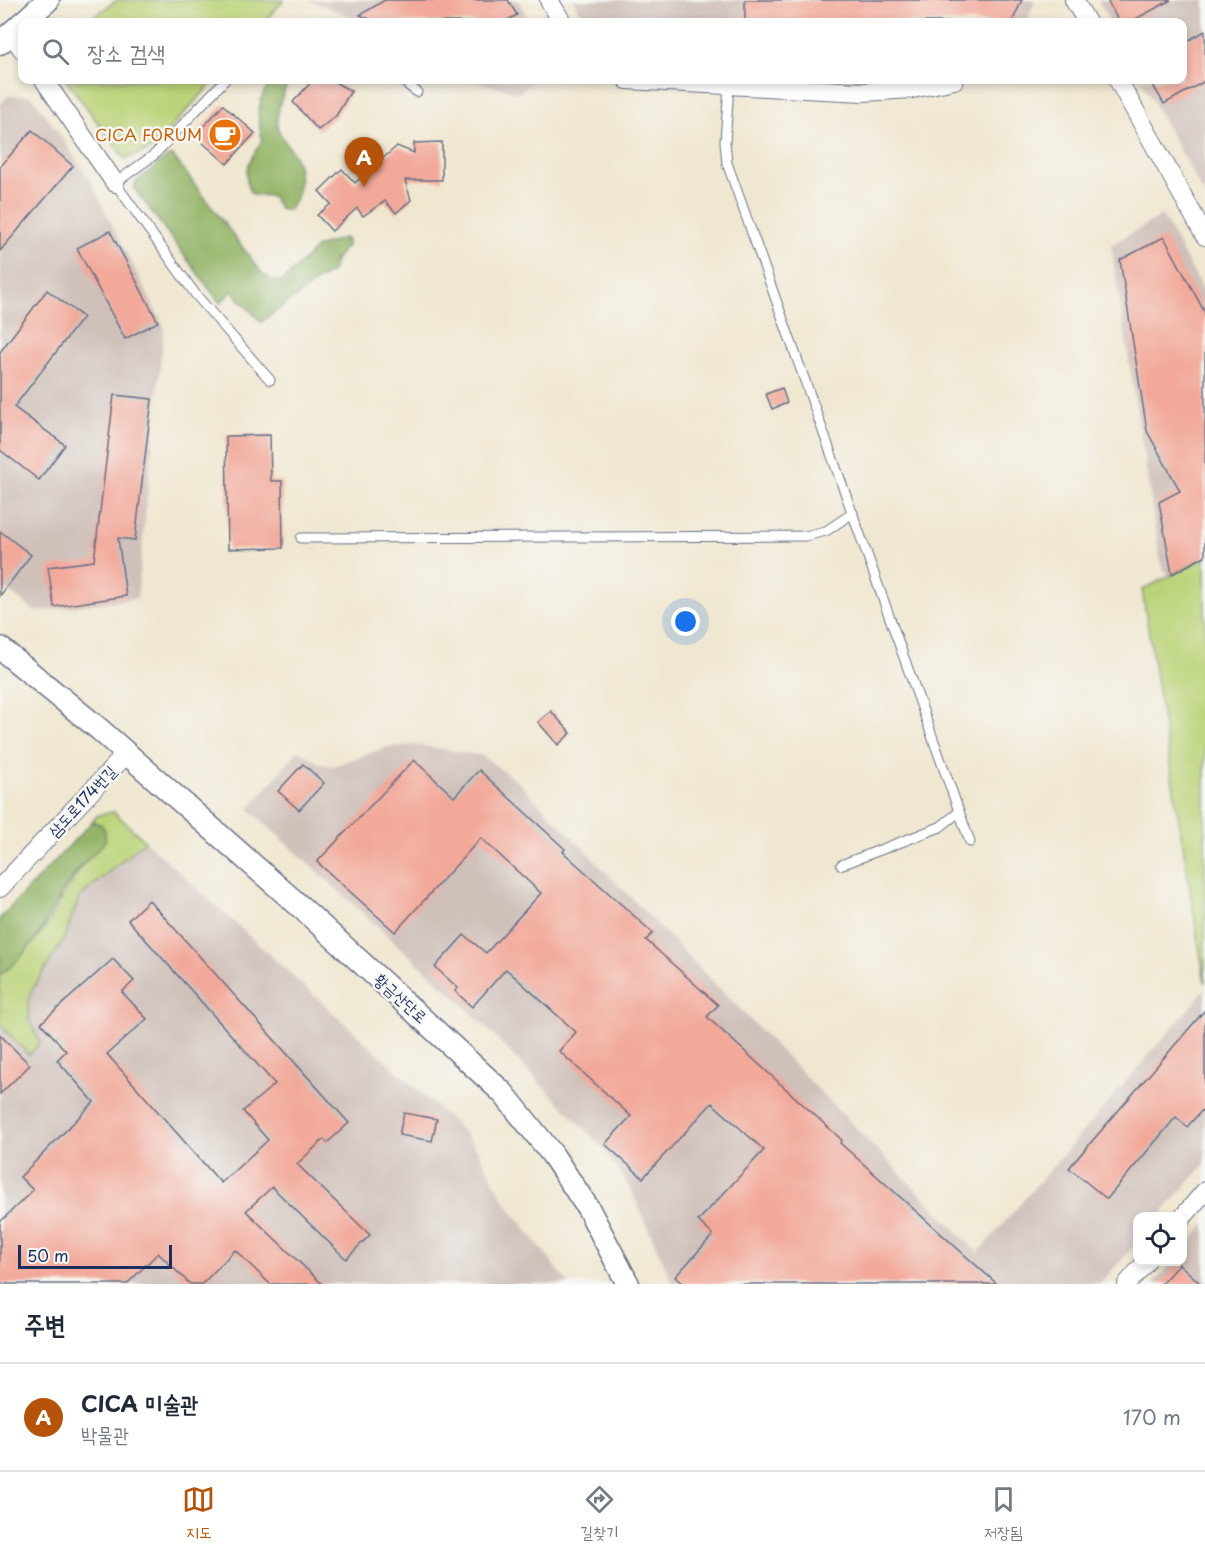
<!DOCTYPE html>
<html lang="ko">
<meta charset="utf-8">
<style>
body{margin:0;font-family:"Playpen Sans","Poor Story",sans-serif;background:#f2f2f3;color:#1f2937}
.controls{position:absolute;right:18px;bottom:18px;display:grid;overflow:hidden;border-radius:12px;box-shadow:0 3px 9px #0003}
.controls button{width:54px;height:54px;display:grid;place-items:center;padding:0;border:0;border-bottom:2px solid #e0e1e3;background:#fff;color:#1f2937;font:30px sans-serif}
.scale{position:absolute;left:18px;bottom:15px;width:154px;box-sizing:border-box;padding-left:6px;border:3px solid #1b2f5e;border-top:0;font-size:16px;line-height:21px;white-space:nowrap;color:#1b2f5e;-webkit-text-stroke:4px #f6f6f2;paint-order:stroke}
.you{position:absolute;left:686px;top:622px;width:21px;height:21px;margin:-15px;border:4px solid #fff;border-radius:50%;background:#1a73e8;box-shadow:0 0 0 9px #1a73e833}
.badge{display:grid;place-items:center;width:39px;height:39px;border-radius:50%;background:#b45309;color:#fff;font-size:20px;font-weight:700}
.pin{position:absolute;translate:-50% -50px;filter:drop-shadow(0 2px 3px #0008)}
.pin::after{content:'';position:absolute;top:32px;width:21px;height:18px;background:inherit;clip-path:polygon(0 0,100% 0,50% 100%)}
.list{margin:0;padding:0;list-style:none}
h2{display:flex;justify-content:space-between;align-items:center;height:78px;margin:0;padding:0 24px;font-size:26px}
h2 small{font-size:20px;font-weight:400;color:#747a83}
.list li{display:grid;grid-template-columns:39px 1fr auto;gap:18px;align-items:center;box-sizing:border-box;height:108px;padding:0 24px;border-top:2px solid #e0e1e3}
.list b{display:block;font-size:22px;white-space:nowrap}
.list p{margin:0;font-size:20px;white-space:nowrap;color:#747a83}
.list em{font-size:20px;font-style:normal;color:#747a83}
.icon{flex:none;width:33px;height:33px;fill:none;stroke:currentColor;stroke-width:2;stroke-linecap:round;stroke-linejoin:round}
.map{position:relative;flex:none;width:1205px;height:1284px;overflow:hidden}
.search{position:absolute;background:#fff;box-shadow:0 3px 9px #0003;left:18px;right:18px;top:18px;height:66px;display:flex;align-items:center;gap:15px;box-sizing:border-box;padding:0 21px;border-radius:12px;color:#747a83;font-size:22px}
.sheet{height:186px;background:#fff}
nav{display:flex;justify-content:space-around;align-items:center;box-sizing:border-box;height:84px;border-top:2px solid #e0e1e3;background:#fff;font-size:16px;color:#747a83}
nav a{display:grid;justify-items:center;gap:3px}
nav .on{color:#b45309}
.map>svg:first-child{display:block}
</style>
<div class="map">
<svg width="1205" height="1284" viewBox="0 0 1205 1284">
<rect width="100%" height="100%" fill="#f6f6f2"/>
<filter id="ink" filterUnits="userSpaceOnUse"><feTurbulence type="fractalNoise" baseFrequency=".0167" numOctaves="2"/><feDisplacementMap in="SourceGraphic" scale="12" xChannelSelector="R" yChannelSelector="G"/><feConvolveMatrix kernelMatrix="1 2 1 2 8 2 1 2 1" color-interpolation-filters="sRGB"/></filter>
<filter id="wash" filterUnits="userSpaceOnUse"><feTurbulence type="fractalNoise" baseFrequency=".008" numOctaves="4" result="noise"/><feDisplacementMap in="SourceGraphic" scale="24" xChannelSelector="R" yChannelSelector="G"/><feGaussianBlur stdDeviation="1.35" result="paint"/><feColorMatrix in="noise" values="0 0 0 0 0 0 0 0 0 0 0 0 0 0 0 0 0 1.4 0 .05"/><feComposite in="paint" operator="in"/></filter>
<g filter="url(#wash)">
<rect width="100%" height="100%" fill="#f0e7d0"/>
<g fill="#cfc0ba">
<path d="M309,0h209l12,22h-165z"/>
<path d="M573,0h462l-8,22h-442z"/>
<path d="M1098,0h107v196l-64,-116h41v-58h-72z"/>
<path d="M471,80h62l-14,13z"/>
<path d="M8,96h24l26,36 30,45 76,150 -27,271 -101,14 -36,-27v-480z"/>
<path d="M1162,215l43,79v264l-36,19 -8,-13 -50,-319z"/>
<path d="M417,745l66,11 34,25 461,472 227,-263v174l-46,52h-21l-1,26 -37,42h-427l-43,-96 -26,-39 -136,-140 -219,-200 50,-59 22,14 12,2 55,-19z"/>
<path d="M145,841l319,291 14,19 28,52 63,81h-569v-259l28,29v-53l4,-11 32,-51 15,-41z"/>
<path d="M1205,1224v60h-52l20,-22h9l1,-12z"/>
</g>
<g fill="#bbd378" stroke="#6b816b" stroke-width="1.5">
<path d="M117,0h167l-20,22h-178z"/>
<path d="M66,80h149l-64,69 -26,10z"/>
<path d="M1205,558v425l-63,-393z"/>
<path d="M114,812l31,29 -66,57 -15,41 -32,51 -4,11 1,19 11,23 -11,12 -29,-30v-50c20,-16 36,-34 50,-55 17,-28 27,-54 52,-76l-1,-20 -9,-2 6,-7z"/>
</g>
<g fill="#94b568" stroke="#587263" stroke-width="1.5">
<path d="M272,80h17c-6,14 -15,33 -11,49 3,9 10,16 15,24 9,17 10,43 -5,57l-8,-1 -8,-13 -17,-1 -5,-3c-9,-24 1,-32 12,-52l-4,-26 4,-18z"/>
<path d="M168,156h5l89,117 11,8h10l34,-34 26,-9 4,2v6l-11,12 -4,14 -11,6 -60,44 -29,-31 -12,12 -86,-115 2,-6z"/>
<path d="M92,822c11,2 15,7 13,19 -9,12 -22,21 -31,34 -26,37 -34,71 -74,100v-57z"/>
</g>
<g id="blocks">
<g fill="#f2a99a">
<path d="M385,0h123l9,15 -13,7h-128l-16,-7z"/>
<path d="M745,0h277l-10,22h-267z"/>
<path d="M1107,0h64l-41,22h-11z"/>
<path d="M1205,31v50l-41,23 -14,-24h32v-36z"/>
<path d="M313,80h18l20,11 -15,25 -18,14 -25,-28z"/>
<path d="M223,105l32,28 -28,31 -32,-28z"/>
<path d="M32,130l41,36 -73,85v-84z"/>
<path d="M442,142v38h-37l6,20 -15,13 -11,-12 -22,15 -6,-8 -25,23 -15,-16 14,-11 -12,-13 23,-22 13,14 42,-37 17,7v-10z"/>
<path d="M110,231l48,91 -33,17 -48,-91z"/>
<path d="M1164,237l41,76v243l-33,18 -13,-72 21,-11 -33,-60 -27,-171z"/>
<path d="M47,290l36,27 -69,90 51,38 -26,35 -39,-30v-98z"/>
<path d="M782,388l5,15 -15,6 -6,-15z"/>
<path d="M114,395l38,4 -17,141 -17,-2 8,58 -72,11 -6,-40 46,-6z"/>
<path d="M270,435l1,46h11l1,67 -55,1 -2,-113z"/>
<path d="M0,531l31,24 -31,41z"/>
<path d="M551,711l20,22 -13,12 -20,-23z"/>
<path d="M414,760l40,37 25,-27 86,79 -2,3 90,81 -7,7 72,65 -11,12 135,123 -2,3 157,141h-314l-8,-7 38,-42 -15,-14 66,-71 -52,-47 -69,75 -38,-34 26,-28 -72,-65 17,-19 -70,-63 -34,38 -17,-16 3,-3 -23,-21 29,-32 22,18 55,-60 -60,-55 -86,94 -78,-70z"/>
<path d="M303,764l21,19 -25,27 -21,-19z"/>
<path d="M149,900l200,223 -22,20 -3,-4 -27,25 73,71 -24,24 -74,-72 -26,24 76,73h-52l-35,-34 -33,34h-12l-32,-31 -31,31h-127v-62l33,-32 -13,-13 74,-75 -37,-42 9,-9 -25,-28 72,-64 21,22 -12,11 25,27 -40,35 114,129 47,-43 -25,-29 32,-27 -147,-164z"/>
<path d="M1205,1010v97l-18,20 -11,-10 -69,82 -38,-31z"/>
<path d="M0,1035l30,30 -30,29z"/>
<path d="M404,1113l33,6 -5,22 -33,-6z"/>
<path d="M1179,1264l22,20h-40z"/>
</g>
</g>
</g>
<g filter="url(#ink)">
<use href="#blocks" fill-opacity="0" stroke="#666f86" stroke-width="1.5"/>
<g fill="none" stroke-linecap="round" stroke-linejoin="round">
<g stroke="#666f86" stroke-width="11">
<g id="service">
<path d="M225,80l-71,75 -39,28 81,112 74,85"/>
<path d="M401,80l16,12"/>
<path d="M729,86l-4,56 2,21 243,679"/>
<path d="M301,538l504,-2 21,-5 27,-18"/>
<path d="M841,865l99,-38 19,-15"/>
</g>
</g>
<g stroke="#666f86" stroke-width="20">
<g id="minor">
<path d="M549,0l13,22"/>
<path d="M1074,0l13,22"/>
<path d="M11,32l11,17"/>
<path d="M44,80l71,103"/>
<path d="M627,80l236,12 49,-3 42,-9"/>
<path d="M1118,80l87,156"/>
<path d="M0,888l126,-134"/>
<path d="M1182,1218l23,-27"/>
<path d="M1127,1284l19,-22"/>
</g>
</g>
<g stroke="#666f86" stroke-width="25">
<g id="tertiary">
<path d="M0,43l48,-43"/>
<path d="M0,648l99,81 204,180 200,184 49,61 36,54 40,76"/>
</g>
</g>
<use href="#service" stroke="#fff" stroke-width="9"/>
<use href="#minor" stroke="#fff" stroke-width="18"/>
<use href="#tertiary" stroke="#fff" stroke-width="22"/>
</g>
</g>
<defs>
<g id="cafe-disc" transform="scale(1.725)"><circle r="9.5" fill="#e8710a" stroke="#f6f6f2"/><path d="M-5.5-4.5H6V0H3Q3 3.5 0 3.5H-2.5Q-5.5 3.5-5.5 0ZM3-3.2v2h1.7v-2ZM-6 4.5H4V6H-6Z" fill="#fff"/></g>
</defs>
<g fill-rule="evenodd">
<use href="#cafe-disc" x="225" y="135"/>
</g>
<g text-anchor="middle" stroke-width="5" stroke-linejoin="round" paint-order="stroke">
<g font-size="16" fill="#c56008" stroke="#f6f6f2" text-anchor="end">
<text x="202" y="141">CICA FORUM</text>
</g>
<g font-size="16" fill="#1b2f5e" stroke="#f6f6f2">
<text transform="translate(82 801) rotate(-47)" y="6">삼도로174번길</text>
<text transform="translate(401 998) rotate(42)" y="6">황금산단로</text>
</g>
</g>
</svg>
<div class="controls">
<button><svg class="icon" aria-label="locate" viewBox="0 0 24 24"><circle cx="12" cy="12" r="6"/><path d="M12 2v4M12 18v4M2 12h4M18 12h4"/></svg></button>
</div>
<div class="scale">50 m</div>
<div class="you"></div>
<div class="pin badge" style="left:364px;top:187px">A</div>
<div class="search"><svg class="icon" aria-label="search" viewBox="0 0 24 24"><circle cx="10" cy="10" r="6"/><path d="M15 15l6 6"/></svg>장소 검색</div>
</div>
<section class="sheet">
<h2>주변<small></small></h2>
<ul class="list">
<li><span class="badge">A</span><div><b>CICA 미술관</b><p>박물관</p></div><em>170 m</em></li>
</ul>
</section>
<nav>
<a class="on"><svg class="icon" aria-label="map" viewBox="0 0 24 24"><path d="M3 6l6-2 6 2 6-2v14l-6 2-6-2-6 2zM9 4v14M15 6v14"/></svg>지도</a>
<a><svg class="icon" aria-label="directions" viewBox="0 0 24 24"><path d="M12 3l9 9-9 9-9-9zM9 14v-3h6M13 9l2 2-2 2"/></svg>길찾기</a>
<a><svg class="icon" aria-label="saved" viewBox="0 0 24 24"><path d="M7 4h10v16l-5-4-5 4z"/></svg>저장됨</a>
</nav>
